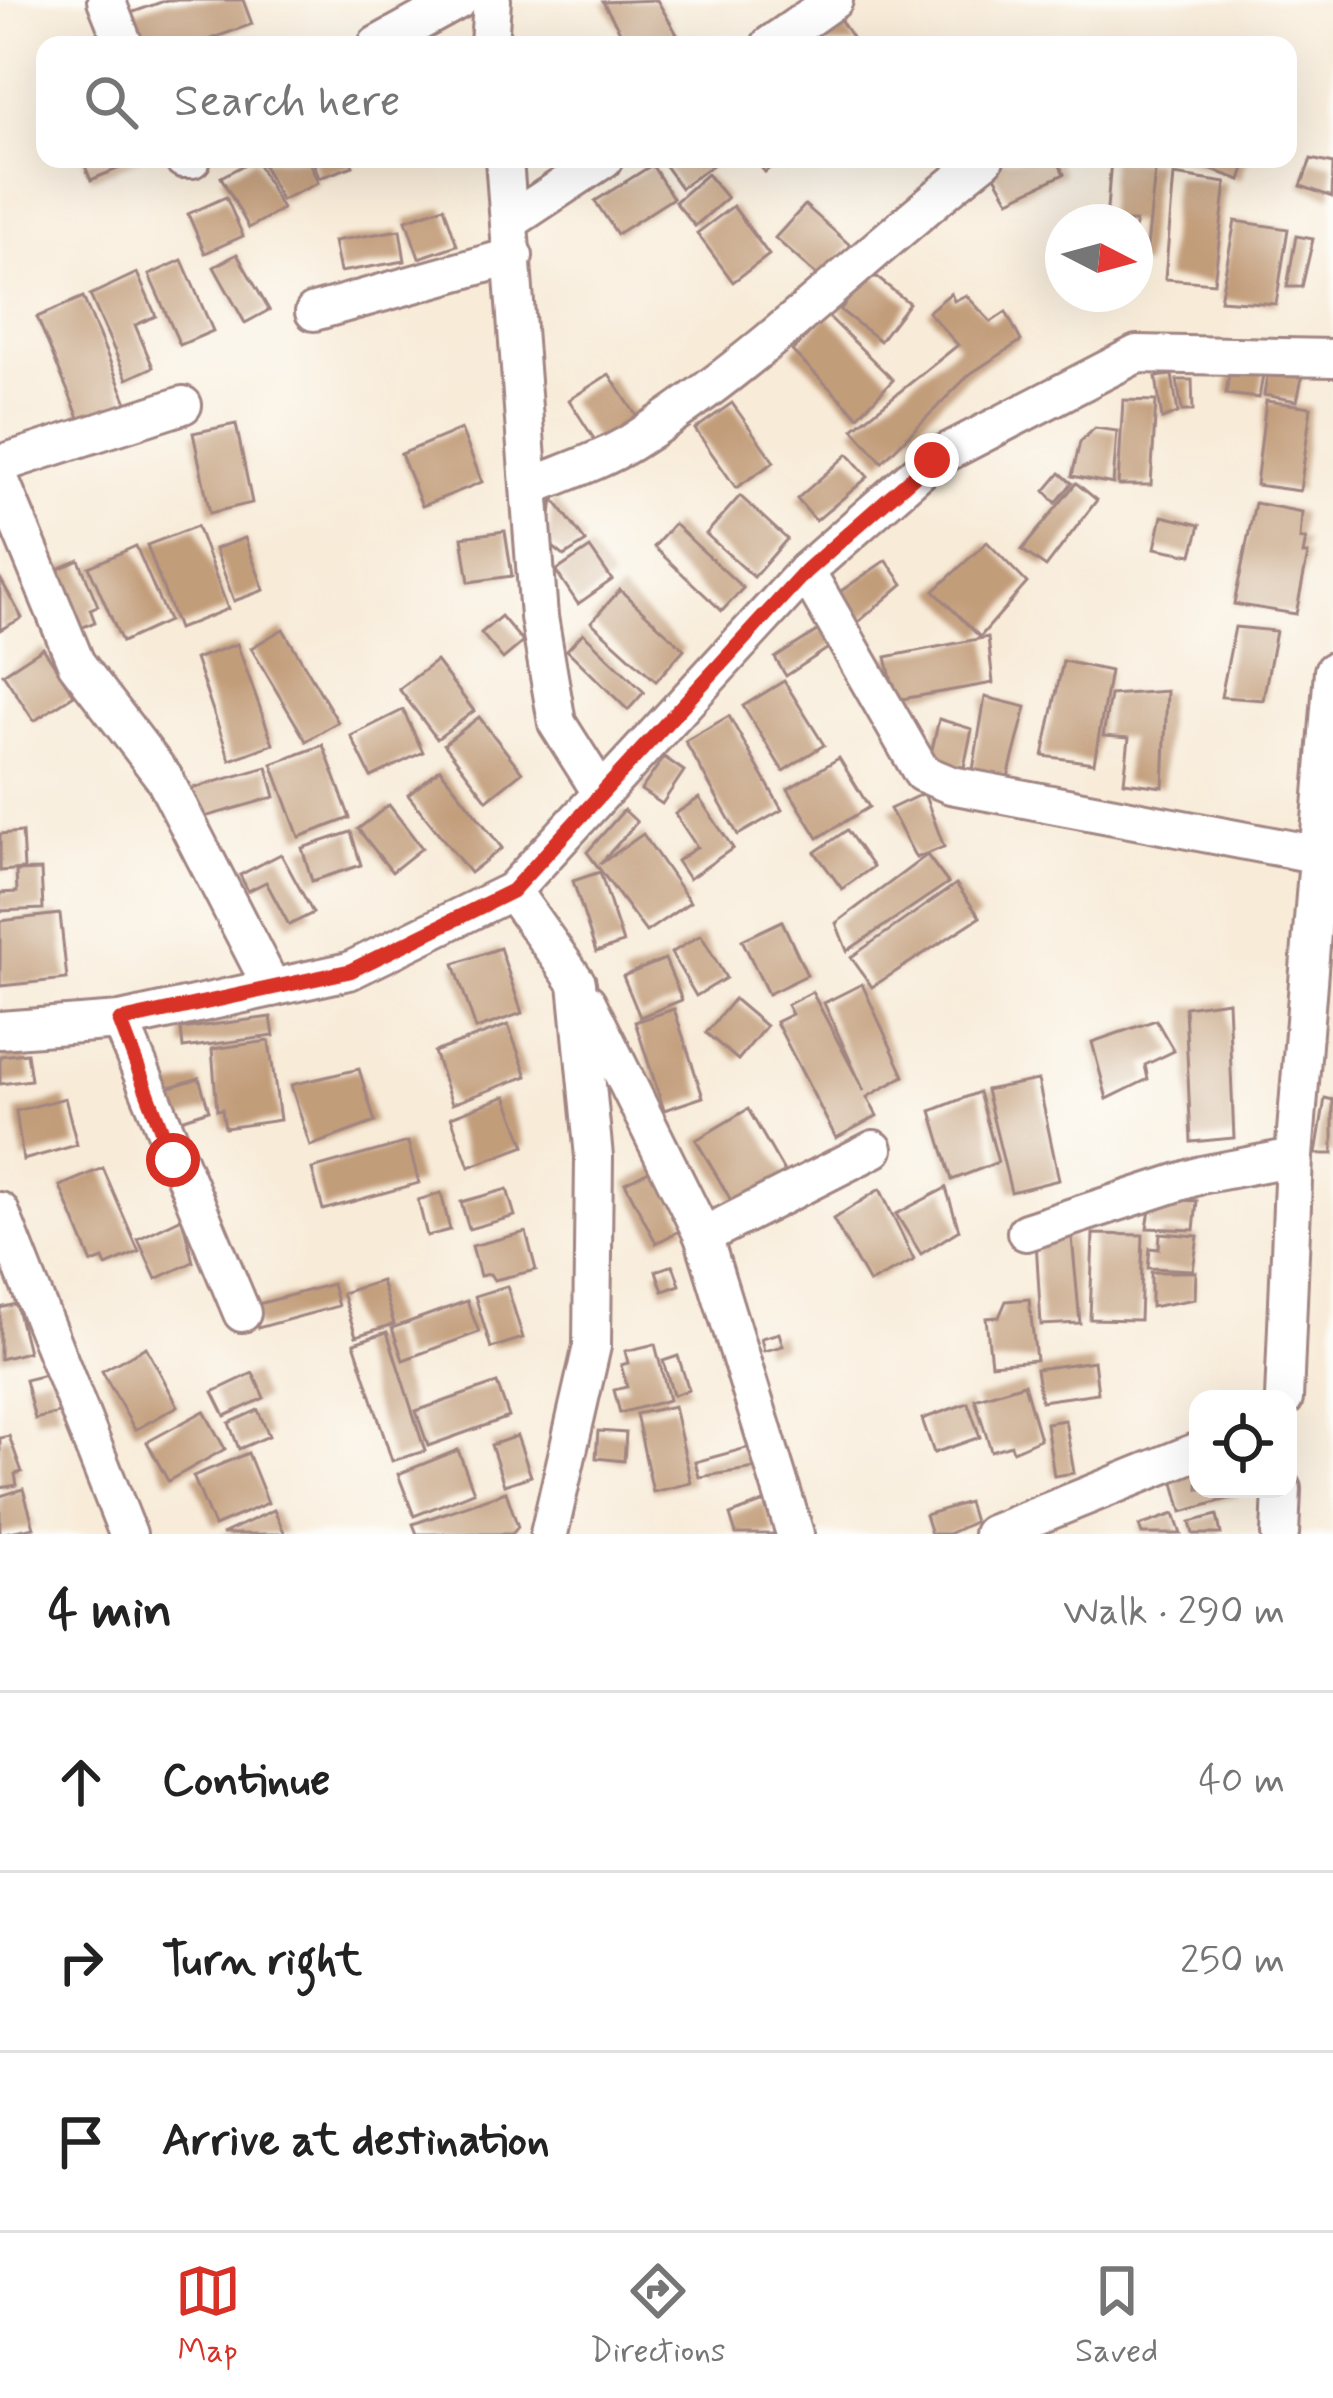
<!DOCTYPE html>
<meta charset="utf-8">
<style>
body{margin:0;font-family:Mynerve,sans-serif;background:#f2f2f2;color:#222}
.controls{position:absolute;right:36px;bottom:36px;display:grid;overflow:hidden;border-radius:24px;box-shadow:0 12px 48px #0002}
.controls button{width:108px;height:108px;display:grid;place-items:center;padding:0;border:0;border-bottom:3px solid #e0e0e0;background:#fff;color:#222;font:60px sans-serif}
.compass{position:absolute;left:1045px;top:204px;width:108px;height:108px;border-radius:50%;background:#fff;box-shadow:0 12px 48px #0002;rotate:96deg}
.stop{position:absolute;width:36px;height:36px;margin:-27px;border:9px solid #d93025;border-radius:50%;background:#fff}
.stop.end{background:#d93025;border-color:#fff;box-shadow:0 3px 12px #0008}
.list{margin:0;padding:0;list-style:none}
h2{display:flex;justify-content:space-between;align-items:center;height:156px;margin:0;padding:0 48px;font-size:51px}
h2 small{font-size:39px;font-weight:400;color:#767676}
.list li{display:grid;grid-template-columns:78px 1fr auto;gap:36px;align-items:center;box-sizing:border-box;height:180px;padding:0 48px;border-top:3px solid #e0e0e0}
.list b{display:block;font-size:45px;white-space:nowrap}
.list em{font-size:39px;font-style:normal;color:#767676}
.icon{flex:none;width:66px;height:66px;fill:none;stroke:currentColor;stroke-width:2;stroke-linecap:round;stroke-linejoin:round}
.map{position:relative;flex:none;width:1333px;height:1534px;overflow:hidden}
.search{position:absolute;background:#fff;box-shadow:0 12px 48px #0002;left:36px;right:36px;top:36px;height:132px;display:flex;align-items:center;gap:30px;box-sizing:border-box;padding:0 42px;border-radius:24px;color:#767676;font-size:45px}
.sheet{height:696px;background:#fff}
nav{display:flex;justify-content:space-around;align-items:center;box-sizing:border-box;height:168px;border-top:3px solid #e0e0e0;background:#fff;font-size:33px;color:#767676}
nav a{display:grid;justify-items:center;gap:6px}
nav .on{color:#d93025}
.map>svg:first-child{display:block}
</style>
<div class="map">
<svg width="1333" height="1534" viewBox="0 0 1333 1534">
<rect width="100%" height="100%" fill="#fdfcf7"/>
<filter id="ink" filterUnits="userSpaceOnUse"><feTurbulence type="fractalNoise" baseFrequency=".00833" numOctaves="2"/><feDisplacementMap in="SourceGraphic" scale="24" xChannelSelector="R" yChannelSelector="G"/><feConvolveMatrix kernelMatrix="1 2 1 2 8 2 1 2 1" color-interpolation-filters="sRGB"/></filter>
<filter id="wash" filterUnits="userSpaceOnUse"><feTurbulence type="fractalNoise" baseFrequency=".004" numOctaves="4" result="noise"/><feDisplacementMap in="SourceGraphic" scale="48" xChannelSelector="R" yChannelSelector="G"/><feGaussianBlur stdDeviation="2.7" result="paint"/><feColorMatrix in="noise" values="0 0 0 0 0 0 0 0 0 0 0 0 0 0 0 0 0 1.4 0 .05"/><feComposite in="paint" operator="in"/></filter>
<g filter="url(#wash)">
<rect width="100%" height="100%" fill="#f8ebd8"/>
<g id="blocks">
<g fill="#c29d7a">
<path d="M167,0h76l9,24 -58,21h-56l-10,-31z"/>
<path d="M657,0l21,36 -15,9h-35l-25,-43z"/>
<path d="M839,18l18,27h-59z"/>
<path d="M82,159h59l-50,21z"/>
<path d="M255,159l27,50 -33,19 -28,-51z"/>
<path d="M260,159h48l10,24 -37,17z"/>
<path d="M312,159h38l3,7 -34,12z"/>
<path d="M660,159h61l-40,29z"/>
<path d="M754,159h26l-15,13z"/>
<path d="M991,159h66l7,15 -55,26 -22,-38z"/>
<path d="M1111,159l45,3 -11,104 -10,-2v-42h-29z"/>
<path d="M1181,159h67l-7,21z"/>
<path d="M1311,159l22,5 -1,33 -31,-11z"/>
<path d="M652,165l21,33 -56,36 -22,-33z"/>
<path d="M707,174l20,24 -32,28 -20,-24z"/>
<path d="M1174,175l52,8 -12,100 -49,-4z"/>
<path d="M226,197l17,39 -38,17 -17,-39z"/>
<path d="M805,205l46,41 -30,33 -46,-41z"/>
<path d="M733,206l36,49 -36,27 -36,-49z"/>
<path d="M444,207l13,38 -38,13 -13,-38z"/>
<path d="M1235,221l53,8 -12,75 -56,-4z"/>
<path d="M400,230l5,31 -65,11 -6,-31z"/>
<path d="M1296,236l17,3 -11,48h-15z"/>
<path d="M237,254l32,56 -24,13 -31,-56z"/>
<path d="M182,260l31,71 -33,14 -31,-70z"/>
<path d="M870,272l39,31 -29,38 -40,-31z"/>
<path d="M137,273l19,43 -21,9 18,42 -26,12 -37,-84z"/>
<path d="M951,293l3,8 12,-6 25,27 15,-10 15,29 -51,33 -88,88 -29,-33 105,-84 -30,-33z"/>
<path d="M83,297l45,108 -46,20 -45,-108z"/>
<path d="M827,315l66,65 -35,36 -66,-65z"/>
<path d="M1231,359l34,5 -6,34 -33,-4z"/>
<path d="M1269,365l34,8 -6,28 -33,-6z"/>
<path d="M609,374l29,44 -40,27 -29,-45z"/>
<path d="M1172,375l6,38 -16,6 -6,-42z"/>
<path d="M1177,380h15l1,31h-11z"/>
<path d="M1123,400l33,1 -5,84h-33z"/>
<path d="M1266,401l45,6 -11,84 -44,-6z"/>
<path d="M732,403l42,59 -38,26 -41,-59z"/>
<path d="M236,424l16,79 -42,10 -17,-80z"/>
<path d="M1095,428l22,3 -4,53 -41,-8 8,-34z"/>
<path d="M461,429l21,53 -60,24 -21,-52z"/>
<path d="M848,454l20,23 -52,44 -19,-22z"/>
<path d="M1060,473l12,10 -16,20 -11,-12z"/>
<path d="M1076,483l21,17 -51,67 -24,-17z"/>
<path d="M740,496l47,43 -33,38 -48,-43z"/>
<path d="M553,498l33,44 -22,14 -16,-13z"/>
<path d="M1255,503l47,9 -2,27h6l-3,15h5l-12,60 -62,-10z"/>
<path d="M1162,516l38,9 -8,30 -37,-7z"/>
<path d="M674,524l69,64 -21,23 -68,-64z"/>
<path d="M197,526l31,83 -50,20 -31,-84z"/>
<path d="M505,531l7,45 -43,6 -7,-45z"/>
<path d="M245,538l19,52 -30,11 -19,-52z"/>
<path d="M987,542l40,41 -47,54 -46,-46z"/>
<path d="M136,546l32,75 -46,21 -33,-75z"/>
<path d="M590,548l22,32 -34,24 -22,-33z"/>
<path d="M79,560l19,46 -8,3 5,13 -14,6 -25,-58z"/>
<path d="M886,560l17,24 -54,46 -21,-30z"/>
<path d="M0,578l22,40 -22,12z"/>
<path d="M620,590l64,59 -28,32 -65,-59z"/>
<path d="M501,616l22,26 -20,17 -22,-26z"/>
<path d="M828,624l11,17 -53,35 -11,-18z"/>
<path d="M1235,627l41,4 -13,69 -42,-3z"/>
<path d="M283,629l55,93 -32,19 -55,-93z"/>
<path d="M583,633l61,59 -16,18 -61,-60z"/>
<path d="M988,637l5,46 -97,17 -10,-43z"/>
<path d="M237,644l36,100 -43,16 -35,-101z"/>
<path d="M43,648l31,47 -40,26 -31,-47z"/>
<path d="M436,661l38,50 -37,28 -38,-50z"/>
<path d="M1063,661l47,10 -16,92 -51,-7z"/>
<path d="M784,681l40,64 -41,26 -40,-65z"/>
<path d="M1167,691l-4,96 -39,-5 5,-44 -26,-2 7,-41z"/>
<path d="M985,697l41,10 -18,70 -35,-7z"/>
<path d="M403,710l20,42 -52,25 -20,-41z"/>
<path d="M729,716l53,94 -44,25 -53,-94z"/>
<path d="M479,717l43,55 -35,28 -43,-56z"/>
<path d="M939,719l33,10 -8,38 -35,-4z"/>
<path d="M323,745l27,73 -51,19 -27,-73z"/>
<path d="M664,757l20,14 -22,33 -21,-14z"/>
<path d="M839,758l30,49 -51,31 -30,-49z"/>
<path d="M267,767l8,30 -81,23 -8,-30z"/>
<path d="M440,769l62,79 -32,25 -62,-78z"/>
<path d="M924,793l20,54 -28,11 -26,-49z"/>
<path d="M699,798l34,50 -44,31 -12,-18 20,-14 -22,-33z"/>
<path d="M389,805l33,43 -30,24 -34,-43z"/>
<path d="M624,810l13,12 -37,42 43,-30 47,68 -44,30 -59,-80z"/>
<path d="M847,830l26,37 -31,22 -27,-37z"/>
<path d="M22,832l2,37 -24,2v-37z"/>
<path d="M351,832l10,33 -49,16 -10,-33z"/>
<path d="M281,854l32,59 -24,12 -23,-43 -18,9 -8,-16z"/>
<path d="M927,855l21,28 -101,68 -11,-28z"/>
<path d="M41,870l2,39 -43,2v-18l17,-1 -1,-21z"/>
<path d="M600,872l23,71 -27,9 -23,-71z"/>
<path d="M956,884l24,33 -108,70 -21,-30z"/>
<path d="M60,914l7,65 -67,7v-65z"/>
<path d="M782,921l25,54 -39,19 -26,-54z"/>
<path d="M701,935l25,43 -30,18 -25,-43z"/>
<path d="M500,948l22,65 -46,16 -22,-65z"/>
<path d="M665,959l17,41 -42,17 -17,-41z"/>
<path d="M862,984l42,92 -37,21 10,19 -41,22 -60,-116 16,-8 -5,-9 25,-13 52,99 -40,-88z"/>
<path d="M734,999l32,27 -28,34 -32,-27z"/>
<path d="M1228,1001l6,137 -43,4 -6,-135z"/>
<path d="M674,1009l29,88 -39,13 -29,-88z"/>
<path d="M271,1017l3,19 -91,12 -2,-19z"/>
<path d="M1156,1020l18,31 -29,14 3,14 -41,20 -15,-57z"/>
<path d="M508,1025l19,51 -75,28 -18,-52z"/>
<path d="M269,1041l11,79 -55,8 -3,-19 -5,1 -5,-61z"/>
<path d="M27,1053l4,27 -31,4v-28z"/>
<path d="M359,1069l16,53 -65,24 -19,-61z"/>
<path d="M199,1078l10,32 -34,11 -11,-32z"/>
<path d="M1038,1080l21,100 -48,12 -25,-102z"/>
<path d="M979,1092l19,70 -46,18 -21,-69z"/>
<path d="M506,1096l19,50 -56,21 -18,-50z"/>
<path d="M65,1098l12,47 -54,15 -7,-49z"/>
<path d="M1325,1098l8,2v54h-17z"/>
<path d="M748,1109l40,69 -52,31 -40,-69z"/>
<path d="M408,1142l11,41 -96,27 -11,-41z"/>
<path d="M657,1167l30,60 -31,16 -31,-60z"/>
<path d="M103,1168l36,84 -33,14 -3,-7 -11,4 -32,-77z"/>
<path d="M946,1188l13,42 -38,24 -25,-40z"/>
<path d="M507,1189l8,27 -46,13 -8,-27z"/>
<path d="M880,1189l34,71 -45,23 -36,-64z"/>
<path d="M441,1193l9,37 -23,6 -9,-36z"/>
<path d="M1152,1198l45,3 -3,29 -47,-2z"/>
<path d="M182,1218l11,44 -37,17 -18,-40z"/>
<path d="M526,1232l10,38 -42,10 -4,-6 -10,2 -8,-30z"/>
<path d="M1160,1233l38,3 -5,34 -45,-2 2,-20 9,1z"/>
<path d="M1093,1234l50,1 -3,85 -50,-1z"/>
<path d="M1072,1237l8,86 -39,2 -5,-85z"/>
<path d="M673,1265l7,20 -17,6 -7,-20z"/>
<path d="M1151,1272h45l-1,27 -44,8z"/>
<path d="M381,1281l13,43 -38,12 -14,-43z"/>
<path d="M332,1284l6,22 -80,22 -7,-22z"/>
<path d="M507,1286l16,52 -32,10 -16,-52z"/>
<path d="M1029,1299l7,61 -45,4 -5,-46 13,-1 7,-16z"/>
<path d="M467,1301l12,31 -76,28 -11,-32z"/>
<path d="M16,1304l12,48 -28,7v-51z"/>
<path d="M387,1332l38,119 -33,10 -38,-118z"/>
<path d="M779,1333l4,13 -19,5 -3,-13z"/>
<path d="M655,1344l14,56 -49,13 -6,-23 13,-3 -6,-22 7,-2 -3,-12z"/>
<path d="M146,1347l32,59 -43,24 -33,-59z"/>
<path d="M678,1356l11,34 -16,5 -10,-34z"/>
<path d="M1094,1361l4,32 -57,8 -5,-32z"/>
<path d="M253,1373l11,25 -39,18 -12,-24z"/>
<path d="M49,1374l10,39 -24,6 -10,-39z"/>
<path d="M497,1383l12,34 -81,29 -12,-35z"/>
<path d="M1024,1384l16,55 -27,12 -2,-6 -20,6 -16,-52z"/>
<path d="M968,1403l12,34 -46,16 -12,-34z"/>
<path d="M674,1406l17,77 -38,9 -17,-78z"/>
<path d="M258,1410l11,26 -30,13 -10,-26z"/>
<path d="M204,1411l21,38 -57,32 -21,-39z"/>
<path d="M1065,1420l9,53 -20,3 -8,-53z"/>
<path d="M598,1431l28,2 -2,28 -28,-3z"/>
<path d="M9,1436l13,36 -7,2 2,11 -17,3v-50z"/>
<path d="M517,1436l14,40 -27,9 -13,-40z"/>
<path d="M750,1447l5,21 -56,9 -4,-15z"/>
<path d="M458,1450l16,42 -60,24 -16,-42z"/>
<path d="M248,1453l20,50 -54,23 -21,-50z"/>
<path d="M1198,1468v21h39l2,7 -57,16 -10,-37z"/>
<path d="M23,1489l11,38 -34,7v-38z"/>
<path d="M506,1492l12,35 -6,7h-95l-4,-10z"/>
<path d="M764,1502l11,32h-39l-6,-19z"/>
<path d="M968,1502l6,20 -26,12h-17l-6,-19z"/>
<path d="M274,1510l11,24h-63z"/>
<path d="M1174,1514l7,20h-39l-3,-8z"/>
<path d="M1217,1515l4,19h-28l-3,-12z"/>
</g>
</g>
</g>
<g filter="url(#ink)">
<use href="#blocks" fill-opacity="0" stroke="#a18582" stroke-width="3"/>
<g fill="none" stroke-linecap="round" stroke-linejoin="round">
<g stroke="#a18582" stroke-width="42">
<g id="minor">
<path d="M106,0l18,45"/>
<path d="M377,45l82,-45"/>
<path d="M489,45l3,-45"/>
<path d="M770,45l64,-45"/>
<path d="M183,159h9"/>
<path d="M504,159l35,458 18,106 43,68"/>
<path d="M512,220l92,-61"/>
<path d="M314,312l200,-56"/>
<path d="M0,464l183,-59"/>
<path d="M0,479l76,184 88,115 108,210"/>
<path d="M530,487c33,-14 71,-26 102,-45 128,-81 234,-190 353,-283"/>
<path d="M806,571l116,202 29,12 364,69"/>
<path d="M512,891l65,92 17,174 -2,189 -43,188"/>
<path d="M587,1002l116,234 92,298"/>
<path d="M120,1021l122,292"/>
<path d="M0,1030l120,-9 229,-50 163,-80 294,-320 126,-111 205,-106 196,4"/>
<path d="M0,1211l128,323"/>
<path d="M1026,1232l175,-57 93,-18"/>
<path d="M703,1236l171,-87"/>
<path d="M1284,1399l10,-242 39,-486"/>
<path d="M992,1534l206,-83"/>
<path d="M1280,1534l2,-45"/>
</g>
</g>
<use href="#minor" stroke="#fff" stroke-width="36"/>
</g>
</g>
<g fill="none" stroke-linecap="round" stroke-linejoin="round" filter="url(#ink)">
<path stroke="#d93025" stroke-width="15" d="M173,1160l-53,-139 230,-50 162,-80 294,-320 126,-111"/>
</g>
</svg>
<div class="controls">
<button><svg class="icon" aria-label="locate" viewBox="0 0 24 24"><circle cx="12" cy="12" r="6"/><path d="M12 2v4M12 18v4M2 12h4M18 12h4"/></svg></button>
</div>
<svg class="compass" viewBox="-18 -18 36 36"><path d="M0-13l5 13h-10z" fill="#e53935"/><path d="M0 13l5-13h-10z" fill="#767676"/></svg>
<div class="stop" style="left:173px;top:1160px"></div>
<div class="stop end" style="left:932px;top:460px"></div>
<div class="search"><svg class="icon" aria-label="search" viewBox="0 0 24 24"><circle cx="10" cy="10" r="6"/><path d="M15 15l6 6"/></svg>Search here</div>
</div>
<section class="sheet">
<h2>4 min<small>Walk · 290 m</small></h2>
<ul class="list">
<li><svg class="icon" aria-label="ahead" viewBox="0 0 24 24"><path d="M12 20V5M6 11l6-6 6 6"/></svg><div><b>Continue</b></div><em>40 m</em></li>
<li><svg class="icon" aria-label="right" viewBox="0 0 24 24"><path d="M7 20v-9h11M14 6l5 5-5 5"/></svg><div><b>Turn right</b></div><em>250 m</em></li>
<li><svg class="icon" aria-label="arrive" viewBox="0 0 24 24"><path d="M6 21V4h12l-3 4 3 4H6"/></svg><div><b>Arrive at destination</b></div></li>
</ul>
</section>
<nav>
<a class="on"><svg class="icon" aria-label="map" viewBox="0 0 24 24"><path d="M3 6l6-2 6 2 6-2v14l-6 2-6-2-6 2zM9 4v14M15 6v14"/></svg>Map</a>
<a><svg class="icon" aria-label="directions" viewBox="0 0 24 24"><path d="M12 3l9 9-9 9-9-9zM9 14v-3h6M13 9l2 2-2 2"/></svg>Directions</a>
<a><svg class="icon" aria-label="saved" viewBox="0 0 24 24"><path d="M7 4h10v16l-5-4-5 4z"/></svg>Saved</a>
</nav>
